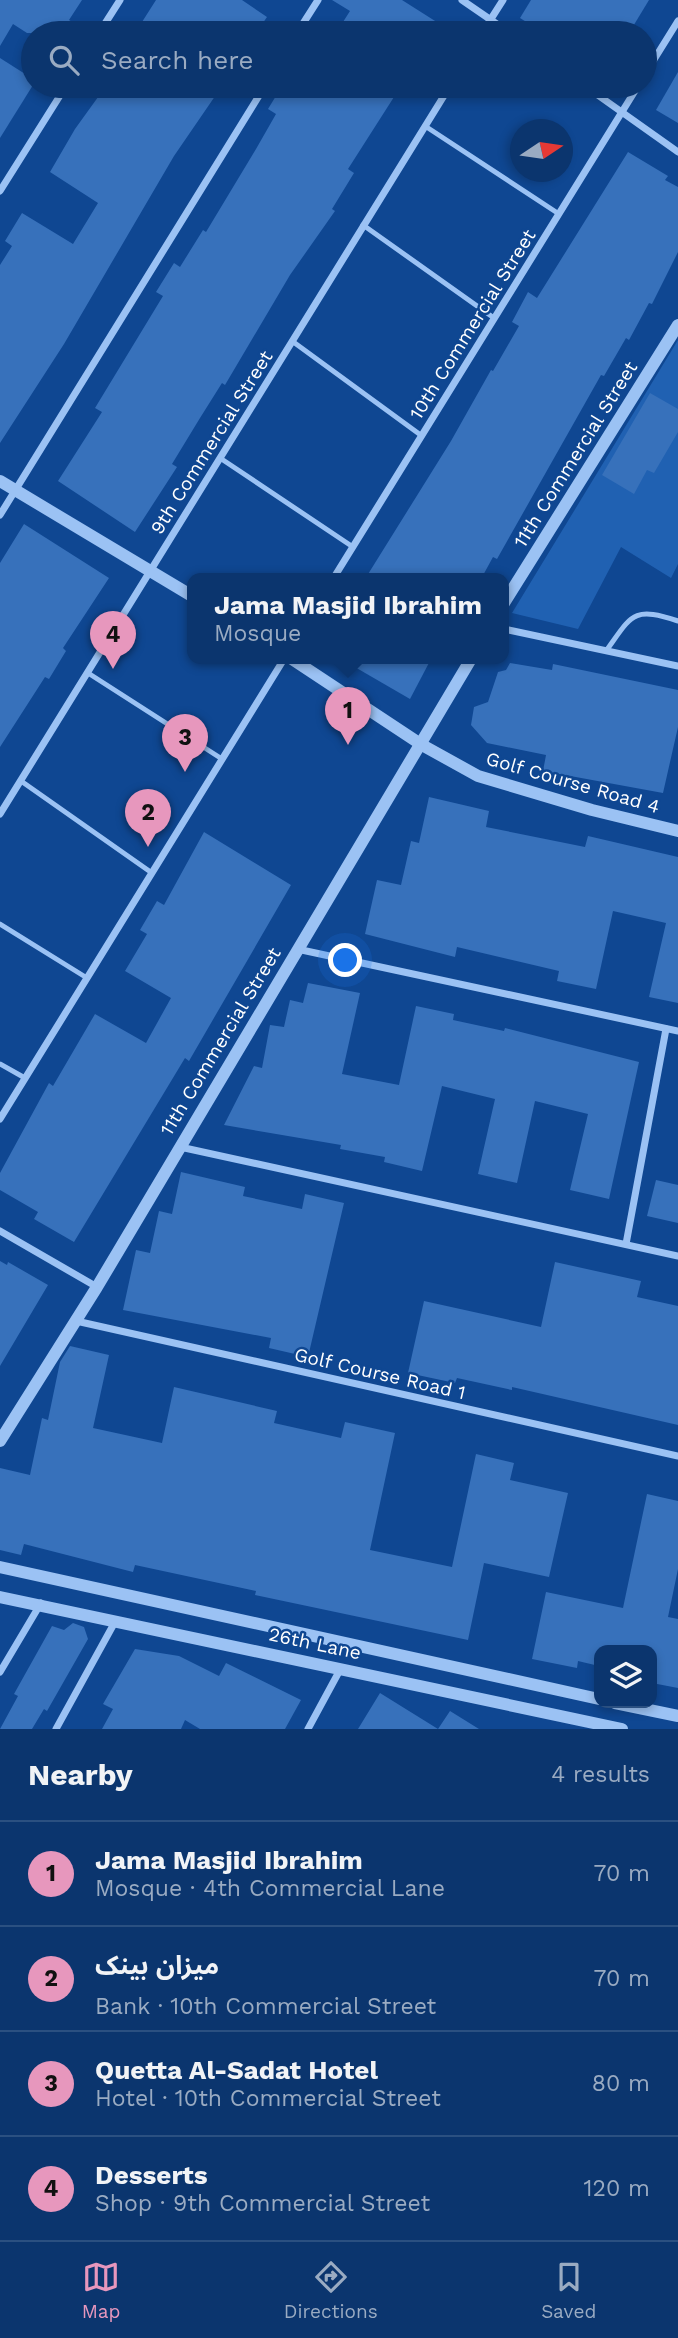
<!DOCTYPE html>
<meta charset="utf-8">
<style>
body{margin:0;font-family:"Work Sans","Noto Sans Arabic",sans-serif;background:#194076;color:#f1f3f6}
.controls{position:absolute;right:21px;bottom:21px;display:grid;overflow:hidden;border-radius:14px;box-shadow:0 4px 10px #0003}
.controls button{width:63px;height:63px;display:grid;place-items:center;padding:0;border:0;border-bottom:2px solid #2b5081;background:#0b356e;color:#f1f3f6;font:35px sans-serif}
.compass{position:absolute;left:510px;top:119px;width:63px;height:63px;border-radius:50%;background:#0b356e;box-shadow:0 4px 10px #0003;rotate:77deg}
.you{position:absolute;left:346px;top:961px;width:24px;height:24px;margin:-18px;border:5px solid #fff;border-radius:50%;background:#1a73e8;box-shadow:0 0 0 10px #1a73e833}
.badge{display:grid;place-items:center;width:46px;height:46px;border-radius:50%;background:#e797bd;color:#111;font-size:23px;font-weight:700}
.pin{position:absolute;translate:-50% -58px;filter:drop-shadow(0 2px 4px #0008)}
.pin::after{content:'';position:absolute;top:37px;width:24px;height:21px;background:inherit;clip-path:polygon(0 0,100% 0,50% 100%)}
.popup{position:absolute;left:187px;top:573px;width:322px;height:91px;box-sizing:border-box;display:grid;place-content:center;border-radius:14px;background:#0b356e;filter:drop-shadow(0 2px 5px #0005);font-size:23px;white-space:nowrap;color:#9aabc2}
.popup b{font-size:26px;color:#f1f3f6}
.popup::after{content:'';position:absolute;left:50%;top:100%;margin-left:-14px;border:14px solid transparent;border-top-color:#0b356e}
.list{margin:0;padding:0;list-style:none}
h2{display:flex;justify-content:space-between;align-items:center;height:91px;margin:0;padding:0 28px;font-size:30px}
h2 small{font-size:23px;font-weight:400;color:#9aabc2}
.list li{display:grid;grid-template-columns:46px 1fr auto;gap:21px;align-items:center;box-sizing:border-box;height:105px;padding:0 28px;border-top:2px solid #2b5081}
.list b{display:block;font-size:26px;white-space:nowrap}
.list p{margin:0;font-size:23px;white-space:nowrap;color:#9aabc2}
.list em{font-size:23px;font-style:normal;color:#9aabc2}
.icon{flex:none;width:38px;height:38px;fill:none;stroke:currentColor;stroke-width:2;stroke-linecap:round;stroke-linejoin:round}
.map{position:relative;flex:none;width:678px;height:1729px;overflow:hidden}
.search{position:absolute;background:#0b356e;box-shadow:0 4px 10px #0003;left:21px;right:21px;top:21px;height:77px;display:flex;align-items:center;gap:18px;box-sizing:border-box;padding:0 24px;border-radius:38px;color:#9aabc2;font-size:26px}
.sheet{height:511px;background:#0b356e}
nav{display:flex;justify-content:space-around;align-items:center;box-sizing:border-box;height:98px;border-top:2px solid #2b5081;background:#0b356e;font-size:19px;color:#9aabc2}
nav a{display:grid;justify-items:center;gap:4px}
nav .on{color:#e797bd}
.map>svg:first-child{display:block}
</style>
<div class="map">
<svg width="678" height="1729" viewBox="0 0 678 1729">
<rect width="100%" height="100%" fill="#0f4792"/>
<path fill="#2061b2" d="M678,340v224l-7,14 -50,-31 -43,82 -66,-16z"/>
<g fill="#3771bb">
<path d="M0,0h82l-13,20 21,13h-63l-14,-9 -13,22z"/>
<path d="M156,0h86l25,17 -11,16h-116l6,-8 -4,-3z"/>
<path d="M332,0h70l52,33h-118l14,-22z"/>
<path d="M531,0h118l-20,33h-85l-24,-15z"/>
<path d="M0,58l33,21v6l-33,53z"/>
<path d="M678,72v51l-22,-13z"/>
<path d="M106,86h39l18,11 7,-11h52l-48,70 -110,188 -64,99v-178l12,-19 -7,-5 17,-28 51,31 25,-41 -48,-31 25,-43z"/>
<path d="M282,86h119l-53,83 6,4 -22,36 3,2 -45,64 -65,110 -3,-2 -22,35 -28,46 5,3 -42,65 -77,-51 44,-69 -7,-4 68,-112 -7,-4 18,-29 6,4 23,-37 3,2 50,-83 20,-35 -8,-5z"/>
<path d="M628,152l40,24 -3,4 13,7v65l-26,52 -3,-1 -20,37 -3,-2 -22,38 -3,-1 -104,184 -4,-2 -12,22h-116l86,-138 40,-71 2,1 26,-45 -7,-4 16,-30 9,6z"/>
<path d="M650,393l28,16v23l-24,41 -7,-3 -13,24 -32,-19z"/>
<path d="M24,524l85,54 -46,70 3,3 -17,28 -4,-2 -45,70v-184z"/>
<path d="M341,659h90l-21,40z"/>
<path d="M510,663l42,7 1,-6 125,26v37l-15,66 -120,-22 3,-16 -59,-12 -16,-18 3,-18 14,-5 10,-30 8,-2z"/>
<path d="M429,797l60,14 -3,16 99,20 3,-11 90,21v146l-29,-6 17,-74 -53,-12 -17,78 -39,-8 2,-10 -102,-24 -2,10 -90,-23 12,-54 24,5 10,-44 8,2z"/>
<path d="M204,832l87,53 -102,176 -4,-3 -111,184 -40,-23 4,-7 -38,-22v-17l49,-90 4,3 42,-72 51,29 25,-45 -46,-27 22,-37 -7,-4 17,-29 7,4z"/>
<path d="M308,983l52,10 -18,81 57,11 17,-79 38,8 -1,6 51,11 1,-3 134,34 -30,137 -39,-9 18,-76 -53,-13 -18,82 -39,-9 17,-75 -53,-13 -20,85 -38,-9 1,-5 -45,-8 1,-4 -117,-20 30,-59 8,2 8,-43 14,2 6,-27 13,3z"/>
<path d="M181,1172l64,15 -2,9 59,13 3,-15 39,9 -36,154 -39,-9 2,-10 -148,-28 13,-60 14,3 9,-42 13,3z"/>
<path d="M656,1180l22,5v38l-31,-7z"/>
<path d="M0,1261l7,4 1,-3 40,23 -48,81z"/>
<path d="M555,1262l86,19 -4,16 41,9v119l-166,-38v3l-55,-12 -2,5 -47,-10 16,-72 117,26z"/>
<path d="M70,1346l39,9 -16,73 69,15 12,-56 103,24 -3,12 67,15 4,-16 50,11 -25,117 82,17 24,-113 38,9 -4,17 58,13 -19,84 -65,-14 -16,77 -213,-45 1,-4 -121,-26 -2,7 -109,-28 -3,11 -21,-5v-82l30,7 12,-57 6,2 12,-58z"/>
<path d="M647,1494l31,7v68l-10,48 10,2v69l-26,-5v-33h-53v16l-21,-5 -1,7 -45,-9 14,-67 77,16z"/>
<path d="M73,1623l11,4 4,12 -41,72 -3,-2 -12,20h-32l18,-33 -4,-2 38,-68 12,4z"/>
<path d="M135,1649l44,7 40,20 7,-13 75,37 -16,29h-85l-15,-9 -4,9h-79l11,-20 -10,-5z"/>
<path d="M380,1693l58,36 12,-18 29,18h-121z"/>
</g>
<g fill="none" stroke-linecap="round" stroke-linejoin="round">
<g stroke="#9bc2f4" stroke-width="5">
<path d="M425,126l134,88"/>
<path d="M363,225l131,93"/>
<path d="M292,341l130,95"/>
<path d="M220,458l133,89"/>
<path d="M606,651c26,-36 26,-45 72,-30"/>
<path d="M88,673l134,86"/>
<path d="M21,781l131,92"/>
<path d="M0,924l87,54"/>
<path d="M0,1064l25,14"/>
</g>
<g stroke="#9bc2f4" stroke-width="7">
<path d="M462,0l48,33"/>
<path d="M99,33l21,-33"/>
<path d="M297,33l21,-33"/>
<path d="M482,33l21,-33"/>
<path d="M645,74l33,-53"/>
<path d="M585,86l93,66"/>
<path d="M0,191l66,-105"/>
<path d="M0,515l265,-429"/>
<path d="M333,579l305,-493"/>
<path d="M504,629l174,37"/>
<path d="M0,814l450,-728"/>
<path d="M297,949l381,82"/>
<path d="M0,1119l284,-460"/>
<path d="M180,1147l498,109"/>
<path d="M0,1231l97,56"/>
<path d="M626,1244l40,-215"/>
<path d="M76,1321l602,135"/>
<path d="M0,1672l41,-69"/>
<path d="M56,1729l60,-109"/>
<path d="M308,1729l33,-61"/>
</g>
<g stroke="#9bc2f4" stroke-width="12">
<path d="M0,481l192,115"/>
<path d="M504,603l174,-278"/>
<path d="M292,659l130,86 56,31 114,34 86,21"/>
<path d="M0,1441l97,-154 374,-628"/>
<path d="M0,1567l599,132"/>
<path d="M0,1597l622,132"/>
<path d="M615,1703l63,13"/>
</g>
</g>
<g text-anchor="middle" stroke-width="5" stroke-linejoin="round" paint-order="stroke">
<g font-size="19" fill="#fff" stroke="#0f4792">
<text transform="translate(472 324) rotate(-58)" y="7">10th Commercial Street</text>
<text transform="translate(211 442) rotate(-58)" y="7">9th Commercial Street</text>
<text transform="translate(575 454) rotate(-58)" y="7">11th Commercial Street</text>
<text transform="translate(573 782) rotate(16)" y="7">Golf Course Road 4</text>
<text transform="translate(220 1041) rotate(-59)" y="7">11th Commercial Street</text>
<text transform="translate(380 1373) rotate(13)" y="7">Golf Course Road 1</text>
<text transform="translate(315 1643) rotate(12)" y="7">26th Lane</text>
</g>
</g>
</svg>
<div class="controls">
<button><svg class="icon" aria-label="layers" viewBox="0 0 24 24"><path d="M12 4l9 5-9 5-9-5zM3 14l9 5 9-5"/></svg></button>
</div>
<svg class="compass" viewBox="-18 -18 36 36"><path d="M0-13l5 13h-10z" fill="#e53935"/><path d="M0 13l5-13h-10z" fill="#9aabc2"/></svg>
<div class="you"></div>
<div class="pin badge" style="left:348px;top:745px">1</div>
<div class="popup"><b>Jama Masjid Ibrahim</b>Mosque</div>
<div class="pin badge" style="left:148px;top:847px">2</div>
<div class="pin badge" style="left:185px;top:772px">3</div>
<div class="pin badge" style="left:113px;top:669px">4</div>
<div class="search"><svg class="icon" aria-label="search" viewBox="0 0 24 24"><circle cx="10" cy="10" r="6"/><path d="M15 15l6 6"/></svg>Search here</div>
</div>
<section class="sheet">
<h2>Nearby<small>4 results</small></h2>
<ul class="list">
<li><span class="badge">1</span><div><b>Jama Masjid Ibrahim</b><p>Mosque · 4th Commercial Lane</p></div><em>70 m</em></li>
<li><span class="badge">2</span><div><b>میزان بینک</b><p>Bank · 10th Commercial Street</p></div><em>70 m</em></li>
<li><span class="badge">3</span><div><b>Quetta Al-Sadat Hotel</b><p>Hotel · 10th Commercial Street</p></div><em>80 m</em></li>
<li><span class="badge">4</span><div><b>Desserts</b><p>Shop · 9th Commercial Street</p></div><em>120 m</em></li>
</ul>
</section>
<nav>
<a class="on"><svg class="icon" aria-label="map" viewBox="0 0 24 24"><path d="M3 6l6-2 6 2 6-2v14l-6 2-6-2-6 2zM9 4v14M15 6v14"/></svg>Map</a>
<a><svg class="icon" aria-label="directions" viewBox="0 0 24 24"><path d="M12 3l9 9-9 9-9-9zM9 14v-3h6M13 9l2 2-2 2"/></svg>Directions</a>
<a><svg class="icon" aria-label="saved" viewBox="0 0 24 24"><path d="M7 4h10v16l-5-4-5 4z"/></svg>Saved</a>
</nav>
